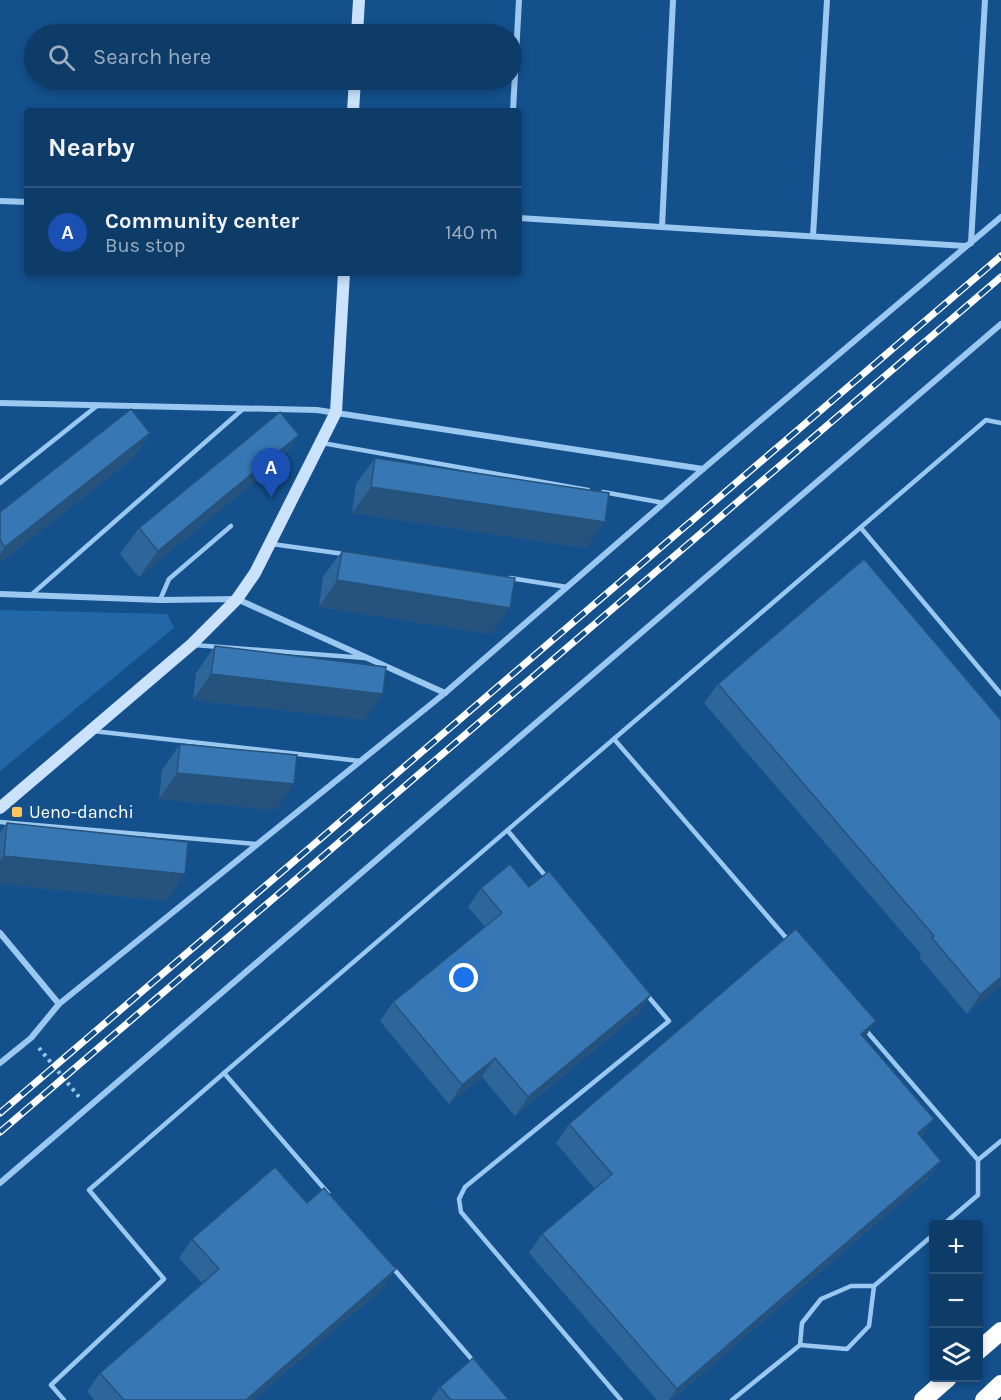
<!DOCTYPE html>
<meta charset="utf-8">
<style>
body{margin:0;font-family:Karla,sans-serif;background:#17436f;color:#f1f3f6}
.controls{position:absolute;right:18px;bottom:18px;display:grid;overflow:hidden;border-radius:6px;box-shadow:0 3px 9px #0003}
.controls button{width:54px;height:54px;display:grid;place-items:center;padding:0;border:0;border-bottom:2px solid #2e567d;background:#0e3c69;color:#f1f3f6;font:30px sans-serif}
.you{position:absolute;left:464px;top:978px;width:21px;height:21px;margin:-15px;border:4px solid #fff;border-radius:50%;background:#1a73e8;box-shadow:0 0 0 9px #1a73e833}
.badge{display:grid;place-items:center;width:39px;height:39px;border-radius:50%;background:#ffc55b;color:#fff;font-size:20px;font-weight:700}
.pin{position:absolute;translate:-50% -50px;filter:drop-shadow(0 2px 3px #0008)}
.pin::after{content:'';position:absolute;top:32px;width:21px;height:18px;background:inherit;clip-path:polygon(0 0,100% 0,50% 100%)}
.list{margin:0;padding:0;list-style:none}
h2{display:flex;justify-content:space-between;align-items:center;height:78px;margin:0;padding:0 24px;font-size:26px}
h2 small{font-size:20px;font-weight:400;color:#9badc0}
.list li{display:grid;grid-template-columns:39px 1fr auto;gap:18px;align-items:center;box-sizing:border-box;height:90px;padding:0 24px;border-top:2px solid #2e567d}
.list b{display:block;font-size:22px;white-space:nowrap}
.list p{margin:0;font-size:20px;white-space:nowrap;color:#9badc0}
.list em{font-size:20px;font-style:normal;color:#9badc0}
.icon{flex:none;width:33px;height:33px;fill:none;stroke:currentColor;stroke-width:2;stroke-linecap:round;stroke-linejoin:round}
.map{position:relative;flex:none;width:1001px;height:1400px;overflow:hidden}
.search{position:absolute;background:#0e3c69;box-shadow:0 3px 9px #0003;left:24px;top:24px;width:498px;height:66px;display:flex;align-items:center;gap:15px;box-sizing:border-box;padding:0 21px;border-radius:33px;color:#9badc0;font-size:22px}
.panel{position:absolute;background:#0e3c69;box-shadow:0 3px 9px #0003;left:24px;top:108px;width:498px;height:168px;border-radius:6px}
.map>svg:first-child{display:block}
</style>
<div class="map">
<svg width="1001" height="1400" viewBox="0 0 1001 1400">
<rect width="100%" height="100%" fill="#13508c"/>
<path fill="#2268a9" d="M0,610l167,4 7,14 -174,143z"/>
<g fill="none" stroke-linecap="round" stroke-linejoin="round">
<path stroke="#9bc8f1" stroke-width="4" stroke-dasharray="3 4.5" stroke-linecap="butt" d="M39,1048l41,50"/>
<g stroke="#9bc8f1" stroke-width="4.5">
<path d="M322,443l266,47"/>
<path d="M0,483l98,-78"/>
<path d="M603,492l61,11"/>
<path d="M861,528l140,166"/>
<path d="M272,544l72,10"/>
<path d="M510,578l57,9"/>
<path d="M31,595l212,-186"/>
<path d="M160,600l9,-21 62,-53"/>
<path d="M194,645l171,13"/>
<path d="M93,731l267,30"/>
<path d="M614,739l174,201"/>
<path d="M0,822l257,22"/>
<path d="M508,831l40,48"/>
<path d="M864,1028l114,132"/>
<path d="M328,1193l-104,-120 762,-653 15,3"/>
<path d="M944,1224l34,-29v-35l23,-19"/>
<path d="M392,1267l83,96"/>
<path d="M800,1345l47,4 22,-23 5,-40"/>
<path d="M64,1400l-13,-15 113,-106 -75,-89 135,-117"/>
<path d="M621,1400l-160,-188 -2,-13 6,-12 204,-166 -22,-26"/>
<path d="M732,1400l68,-55 2,-22 19,-24 30,-13h23l60,-52"/>
</g>
<g stroke="#9bc8f1" stroke-width="6">
<path d="M513,111l6,-111"/>
<path d="M0,201l27,1"/>
<path d="M519,218l446,28 3,-1"/>
<path d="M662,227l11,-227"/>
<path d="M813,236l14,-236"/>
<path d="M971,243l14,-243"/>
<path d="M0,403l317,7 386,59"/>
<path d="M0,594l160,6 77,-1 208,94"/>
<path d="M0,933l59,71"/>
<path d="M0,1063l31,-25 28,-34 386,-311 258,-224 298,-252"/>
<path d="M0,1183l1001,-859"/>
</g>
<g stroke="#cae2fb" stroke-width="12">
<path d="M357,34l2,-34"/>
<path d="M353,111l2,-31"/>
<path d="M0,808l192,-164 45,-45 18,-26 81,-161 8,-139"/>
</g>
<g stroke="#fff" stroke-width="18">
<path d="M978,1351l23,-20"/>
<path d="M923,1400l25,-22"/>
<path d="M984,1400l17,-16"/>
</g>
<g stroke="#fff" stroke-width="7">
<g id="rail">
<path d="M0,1113l1001,-857"/>
<path d="M0,1132l1001,-855"/>
</g>
</g>
<use href="#rail" stroke="#13508c" stroke-width="4.5" stroke-dasharray="14" stroke-linecap="butt"/>
</g>
<g fill="#2f669a">
<path d="M150,433l-18,26 -132,104v-51z"/>
<path d="M299,435l-19,26 -141,116 -19,-23 19,-26z"/>
<path d="M375,458l211,90 -234,-35 4,-29z"/>
<path d="M342,551l150,83 -173,-27 4,-30z"/>
<path d="M215,646l150,74 -172,-20 3,-27z"/>
<path d="M718,684l283,36v265l-34,29 -48,-57 2,-3 -217,-251z"/>
<path d="M180,744l96,66 -117,-11 3,-29z"/>
<path d="M7,823l160,78 -167,-17v-51z"/>
<path d="M529,887l122,108 -13,19 -123,102 -33,-39 -33,27 -69,-83 13,-19 92,-75 -17,-20 13,-19z"/>
<path d="M876,1021l-12,17 70,81 -13,18 20,24 -13,18 -256,221h-15l-128,-147 13,-19 53,-45 -39,-46 13,-19z"/>
<path d="M192,1239l191,49 -129,112h-160l-7,-9 13,-18 102,-90 -23,-25z"/>
<path d="M440,1387l69,13h-78z"/>
</g>
<g fill="#26537d">
<path d="M150,433l-18,26 -132,104v-8l5,-8z"/>
<path d="M299,435l-19,26 -141,116 19,-26z"/>
<path d="M371,487l234,35 -19,26 -234,-35z"/>
<path d="M337,580l173,28 -18,26 -173,-27z"/>
<path d="M211,674l172,20 -18,26 -172,-20z"/>
<path d="M177,773l117,11 -18,26 -117,-11z"/>
<path d="M4,856l181,18 -18,27 -167,-17v-23z"/>
<path d="M1001,977v8l-34,29 13,-19z"/>
<path d="M651,995l-13,19 -123,102 13,-19z"/>
<path d="M876,1021l-13,19 -2,-6z"/>
<path d="M495,1058l-13,19 -33,27 13,-19z"/>
<path d="M934,1119l-13,19 -3,-5z"/>
<path d="M941,1161l-13,18 -256,221h-3l8,-11z"/>
<path d="M396,1269l-13,19 -129,112h-8z"/>
</g>
<g fill="#3777b3" stroke="#26537d" stroke-width="1.5">
<path d="M131,409l19,24 -145,114 -5,-7v-28z"/>
<path d="M280,412l19,23 -141,116 -19,-23z"/>
<path d="M375,458l234,35 -4,29 -234,-35z"/>
<path d="M342,551l173,27 -5,30 -173,-28z"/>
<path d="M864,559l137,161v257l-21,18 -48,-57 2,-2 -216,-252z"/>
<path d="M215,646l171,21 -3,27 -172,-20z"/>
<path d="M180,744l117,11 -3,29 -117,-11z"/>
<path d="M7,823l181,19 -3,32 -181,-18z"/>
<path d="M510,864l19,23 20,-16 102,124 -123,102 -33,-39 -33,27 -69,-83 109,-89 -21,-25z"/>
<path d="M796,929l80,92 -15,13 73,85 -16,14 23,28 -264,228 -135,-155 70,-60 -43,-50z"/>
<path d="M275,1167l32,36 17,-15 72,81 -150,131h-122l-24,-27 119,-104 -27,-30z"/>
<path d="M473,1358l36,42h-58l-11,-13z"/>
</g>
<rect fill="#ffc55b" stroke="#13508c" stroke-width="2" x="11" y="806" width="12" height="12" rx="3"/>
<g text-anchor="middle" stroke-width="6" stroke-linejoin="round" paint-order="stroke">
<g font-size="18" fill="#fff" stroke="#13508c" text-anchor="start">
<text x="29" y="818">Ueno-danchi</text>
</g>
</g>
</svg>
<div class="controls">
<button>+</button>
<button>−</button>
<button><svg class="icon" aria-label="layers" viewBox="0 0 24 24"><path d="M12 4l9 5-9 5-9-5zM3 14l9 5 9-5"/></svg></button>
</div>
<div class="you"></div>
<div class="pin badge" style="left:271px;top:498px;background:#1a4fb4">A</div>
<div class="search"><svg class="icon" aria-label="search" viewBox="0 0 24 24"><circle cx="10" cy="10" r="6"/><path d="M15 15l6 6"/></svg>Search here</div>
<section class="panel">
<h2>Nearby<small></small></h2>
<ul class="list">
<li><span class="badge" style="background:#1a4fb4">A</span><div><b>Community center</b><p>Bus stop</p></div><em>140 m</em></li>
</ul>
</section>
</div>
